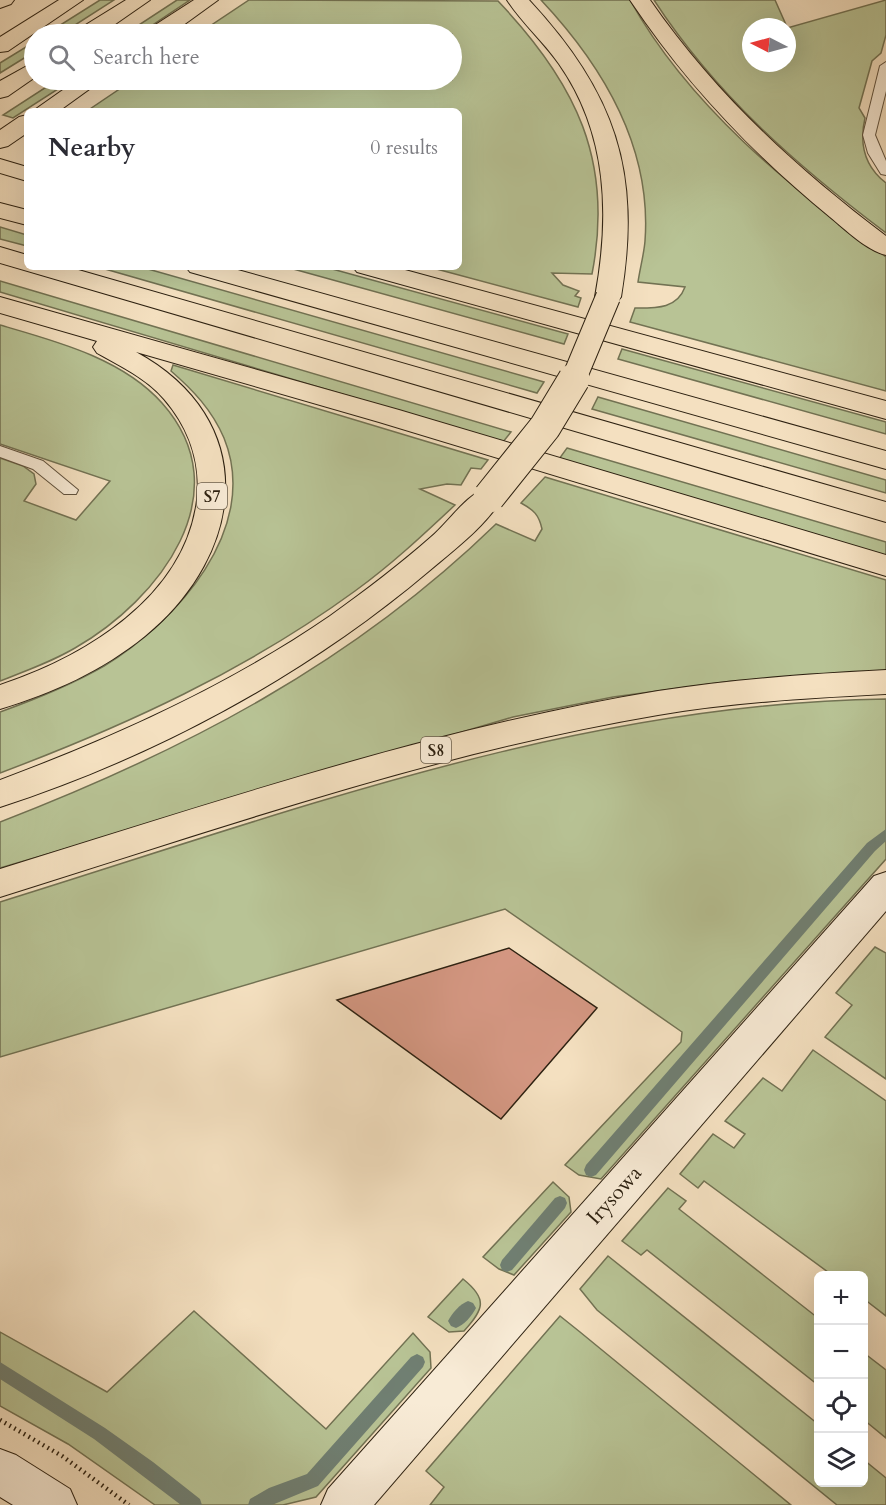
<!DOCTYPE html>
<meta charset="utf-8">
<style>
body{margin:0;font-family:Cardo,serif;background:#f2f2f3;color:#2b2b33}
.controls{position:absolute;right:18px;bottom:18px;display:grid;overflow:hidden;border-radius:9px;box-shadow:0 6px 24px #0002}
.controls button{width:54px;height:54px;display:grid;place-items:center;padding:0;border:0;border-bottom:2px solid #e1e1e2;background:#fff;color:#2b2b33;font:30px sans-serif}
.compass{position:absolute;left:742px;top:18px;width:54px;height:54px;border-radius:50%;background:#fff;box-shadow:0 6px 24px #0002;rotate:276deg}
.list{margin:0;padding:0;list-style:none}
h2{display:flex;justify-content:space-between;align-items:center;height:78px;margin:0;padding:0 24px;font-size:26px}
h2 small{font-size:20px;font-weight:400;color:#7c7c81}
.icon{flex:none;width:33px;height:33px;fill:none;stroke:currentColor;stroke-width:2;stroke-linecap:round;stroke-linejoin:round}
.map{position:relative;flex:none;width:886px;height:1505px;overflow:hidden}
.search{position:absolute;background:#fff;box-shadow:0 6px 24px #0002;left:24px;top:24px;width:438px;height:66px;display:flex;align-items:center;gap:15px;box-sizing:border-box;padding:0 21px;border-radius:33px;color:#7c7c81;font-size:22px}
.panel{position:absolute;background:#fff;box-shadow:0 6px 24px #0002;left:24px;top:108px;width:438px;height:162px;border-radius:9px}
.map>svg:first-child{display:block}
</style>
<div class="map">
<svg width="886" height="1505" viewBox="0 0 886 1505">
<rect width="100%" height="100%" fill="#f4e0c0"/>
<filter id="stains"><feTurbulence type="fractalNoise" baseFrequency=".00333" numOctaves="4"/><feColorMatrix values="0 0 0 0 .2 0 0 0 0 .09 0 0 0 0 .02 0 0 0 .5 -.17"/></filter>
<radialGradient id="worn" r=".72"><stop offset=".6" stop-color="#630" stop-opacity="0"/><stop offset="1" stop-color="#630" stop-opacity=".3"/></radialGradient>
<g fill="#b8c395" stroke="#727253" stroke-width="1.5">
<path d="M100,0h14l-53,34h-15z"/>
<path d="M177,0h13l-51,34h-14z"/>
<path d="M249,0l249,1c78,82 116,160 94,273l-40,-1 11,12 16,6 -4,5 6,2 -3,9 -149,-40h30v-156h-372l46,-31h319v-46h-254z"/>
<path d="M541,0h89c59,106 159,187 256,257v134l-256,-69 5,-14c21,0 42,1 50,-21l-47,-5c2,-14 6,-28 7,-41 7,-94 -43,-176 -104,-241z"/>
<path d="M654,0h121l12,27h-36v36h36v-35l99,-28v35l-5,18 -9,8 -13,47 6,10c-6,26 -1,48 21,65v50c-89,-67 -171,-139 -232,-233z"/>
<path d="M34,42v10l-34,21v-10z"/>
<path d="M57,80h15l-59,38 -10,-3z"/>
<path d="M0,227l27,8v11l-27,-7z"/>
<path d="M98,267h43l403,115 -7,11z"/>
<path d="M286,267h39l243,67 -4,10z"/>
<path d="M0,281l511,151 -8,10 -503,-150z"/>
<path d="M0,325c55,16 122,33 162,78 80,90 -3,197 -87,245 -24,14 -49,23 -75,33v-223l23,8 11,8 2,10 -12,17 52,19 34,-39 -110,-37z"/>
<path d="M622,349l264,73v12l-268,-75z"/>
<path d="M173,365l315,95 -7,9 -10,-1 -10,17 -14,-1 -27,5 35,16c-32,30 -64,60 -100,86 -108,79 -230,135 -355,182v-61c36,-13 71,-27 104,-46 72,-44 157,-137 120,-228 -12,-28 -31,-48 -53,-67z"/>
<path d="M598,397l288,83v13l-294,-84z"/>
<path d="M567,448l319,94v14l-327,-97z"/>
<path d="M545,477l341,103v91l-154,10 -119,16 -100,20 -513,151v-46c184,-71 353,-159 496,-298l39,17 7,-12c-3,-14 -8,-19 -21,-26z"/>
<path d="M886,699v160l-285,320 -22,-4 -14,-10 116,-123 1,-10 -177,-123 -505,148v-155c290,-90 579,-199 886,-203z"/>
<path d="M875,947l11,6v126l-61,-42 27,-32 -16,-12z"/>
<path d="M813,1050l73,51v215l-22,-17v-23l-32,-1 -128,-94 -6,7 -18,-14 33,-40 21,14 11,-14 -20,-13 38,-43 19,13z"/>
<path d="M553,1182l16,15 2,15 -57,63 -15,-6 -16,-12z"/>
<path d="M668,1188l18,13 -7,8 139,109v67l-171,-135 -6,5 -19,-14z"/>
<path d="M608,1256l210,168v58h46v-22l22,18v27h-49l-240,-195 -17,-21z"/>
<path d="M463,1279c25,20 21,30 1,52l-15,1 -21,-15z"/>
<path d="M194,1311l132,118 87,-96 17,19 1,16 -115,129 -33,8h-128l-87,-61 -68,-38v-74l107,60z"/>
<path d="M560,1316l20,16 211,173h-361l14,-18 -18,-16z"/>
<path d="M864,1353l22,17v68l-22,-18z"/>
</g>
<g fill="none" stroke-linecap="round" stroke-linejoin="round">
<g fill="#707f72" fill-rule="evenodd">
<path d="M886,829v12l-11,10 -279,324 -5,2 -5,-2 -2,-5 2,-5 281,-322z"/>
<path d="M560,1196l5,2 2,5 -2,5 -53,62 -5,2 -5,-2 -2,-5 2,-5 53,-62z"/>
<path d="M468,1301l5,2 3,5c-4,8 -12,17 -20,20l-5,-2 -3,-5c4,-8 12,-17 20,-20z"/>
<path d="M417,1354l6,3 2,5 -2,5 -105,119 -46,19h-24l2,-6 19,-11 38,-14 104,-117z"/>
<path d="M0,1362l105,66 48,34 47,37 2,6h-21l-87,-66 -94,-60z"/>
</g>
</g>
<path fill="#d49782" stroke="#2d2111" stroke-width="1.5" d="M509,948l88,60 -96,111 -164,-119z"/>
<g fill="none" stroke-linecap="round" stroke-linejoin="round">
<g stroke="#5f513d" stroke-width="2">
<g id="lane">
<path d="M886,62v29l-11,44 11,26v14l-5,-1 -13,-21 -5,-18 17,-69z"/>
<path d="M0,446l43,15 35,29 -2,4h-12l-31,-25 -33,-12z"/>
</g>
</g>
<g stroke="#2d2111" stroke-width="2">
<g id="secondary">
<path d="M886,872v39l-512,594h-53l7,-16 546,-613z"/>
<path d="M0,1449l16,6 54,34 7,16h-64l-13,-8z"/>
</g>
</g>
<g stroke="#2d2111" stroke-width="2">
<g id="highway">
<path d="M0,0h14l-3,4 -11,4z"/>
<path d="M59,0h24l-75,51 -8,1v-15z"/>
<path d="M126,0h24l-49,34h-24l2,-5z"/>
<path d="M194,0h24l-47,34h-24l2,-5z"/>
<path d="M507,0h22c86,93 113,171 92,297l-4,5 -9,3 -9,-3 -4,-5c15,-81 13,-163 -36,-233 -16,-23 -37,-41 -52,-64z"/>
<path d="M630,0h20c65,94 146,168 236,236v19c-20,-5 -40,-25 -56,-38 -78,-64 -144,-133 -200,-217z"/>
<path d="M34,62v16l-26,18 -8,2v-17z"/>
<path d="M77,80h25l-43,31h-26z"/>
<path d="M27,115v18l-19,13 -8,2v-18l19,-13z"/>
<path d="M0,159l27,8v14l-27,-8z"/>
<path d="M0,203l27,7v15l-27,-7z"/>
<path d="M0,247l27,8v12h41l818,235v20l-886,-259z"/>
<path d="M186,267h41l659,184v18l-696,-197z"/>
<path d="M353,267h41l492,134v18l-529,-147z"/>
<path d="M0,297l399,113 487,145v21l-507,-154 -243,-70c125,68 110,201 9,284 -43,35 -92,57 -145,73v-24c85,-28 185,-88 197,-185 4,-37 -8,-72 -33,-101 -18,-21 -44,-33 -67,-46l-4,-6 4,-6 -97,-28z"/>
<path d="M489,487l10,3 4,7c-17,29 -48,52 -74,74 -124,105 -275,186 -429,236v-27c115,-43 228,-94 330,-164 35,-25 69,-51 101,-79 18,-15 35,-43 58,-50z"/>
<path d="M886,670v24c-76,4 -153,8 -228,21 -225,38 -441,114 -658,182v-28c217,-67 434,-141 658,-178 76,-12 152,-17 228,-21z"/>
</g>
</g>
<path stroke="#2d2111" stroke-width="4.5" stroke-dasharray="1.5 4" stroke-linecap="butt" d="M0,1420l62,36 67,49"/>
<use href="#lane" fill="#f8ebd6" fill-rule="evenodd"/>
<use href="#secondary" fill="#f8ebd6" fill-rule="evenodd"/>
<use href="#highway" fill="#f4e0c0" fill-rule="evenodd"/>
<g stroke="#2d2111" stroke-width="26" stroke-linecap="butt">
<path id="highway-bridge-far1" d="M573,381l35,-84"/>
</g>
<g stroke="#2d2111" stroke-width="33" stroke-linecap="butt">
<path id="highway-bridge" d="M489,497l56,-70 29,-48"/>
</g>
<use href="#highway-bridge-far1" stroke="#f4e0c0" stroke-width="24"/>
<use href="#highway-bridge" stroke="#f4e0c0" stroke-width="31"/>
</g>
<g text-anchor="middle" stroke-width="6" stroke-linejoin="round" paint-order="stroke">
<g fill="#f8ebd6" stroke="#6a5e4c" stroke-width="1.5">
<rect x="197" y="483" width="30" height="26" rx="4.5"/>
<rect x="421" y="737" width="30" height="26" rx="4.5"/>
</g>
<g font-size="16" font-weight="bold" fill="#2d2111">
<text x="212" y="502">S7</text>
<text x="436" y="756">S8</text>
</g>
<g font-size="21" fill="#2d2111" stroke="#f8ebd6">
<text transform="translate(614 1195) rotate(-48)" y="7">Irysowa</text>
</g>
</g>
<rect width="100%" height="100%" filter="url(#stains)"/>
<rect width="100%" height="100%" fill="url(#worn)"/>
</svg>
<div class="controls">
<button>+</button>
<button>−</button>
<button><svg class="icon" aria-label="locate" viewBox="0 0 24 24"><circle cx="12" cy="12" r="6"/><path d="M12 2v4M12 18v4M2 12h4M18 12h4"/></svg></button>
<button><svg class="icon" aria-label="layers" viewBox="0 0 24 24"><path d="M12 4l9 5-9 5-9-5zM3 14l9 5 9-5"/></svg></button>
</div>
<svg class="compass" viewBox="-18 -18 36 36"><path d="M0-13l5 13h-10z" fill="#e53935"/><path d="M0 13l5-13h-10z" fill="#7c7c81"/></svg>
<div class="search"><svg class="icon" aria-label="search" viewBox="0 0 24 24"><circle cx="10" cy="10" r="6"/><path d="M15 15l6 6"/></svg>Search here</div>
<section class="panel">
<h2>Nearby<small>0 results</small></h2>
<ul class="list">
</ul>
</section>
</div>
